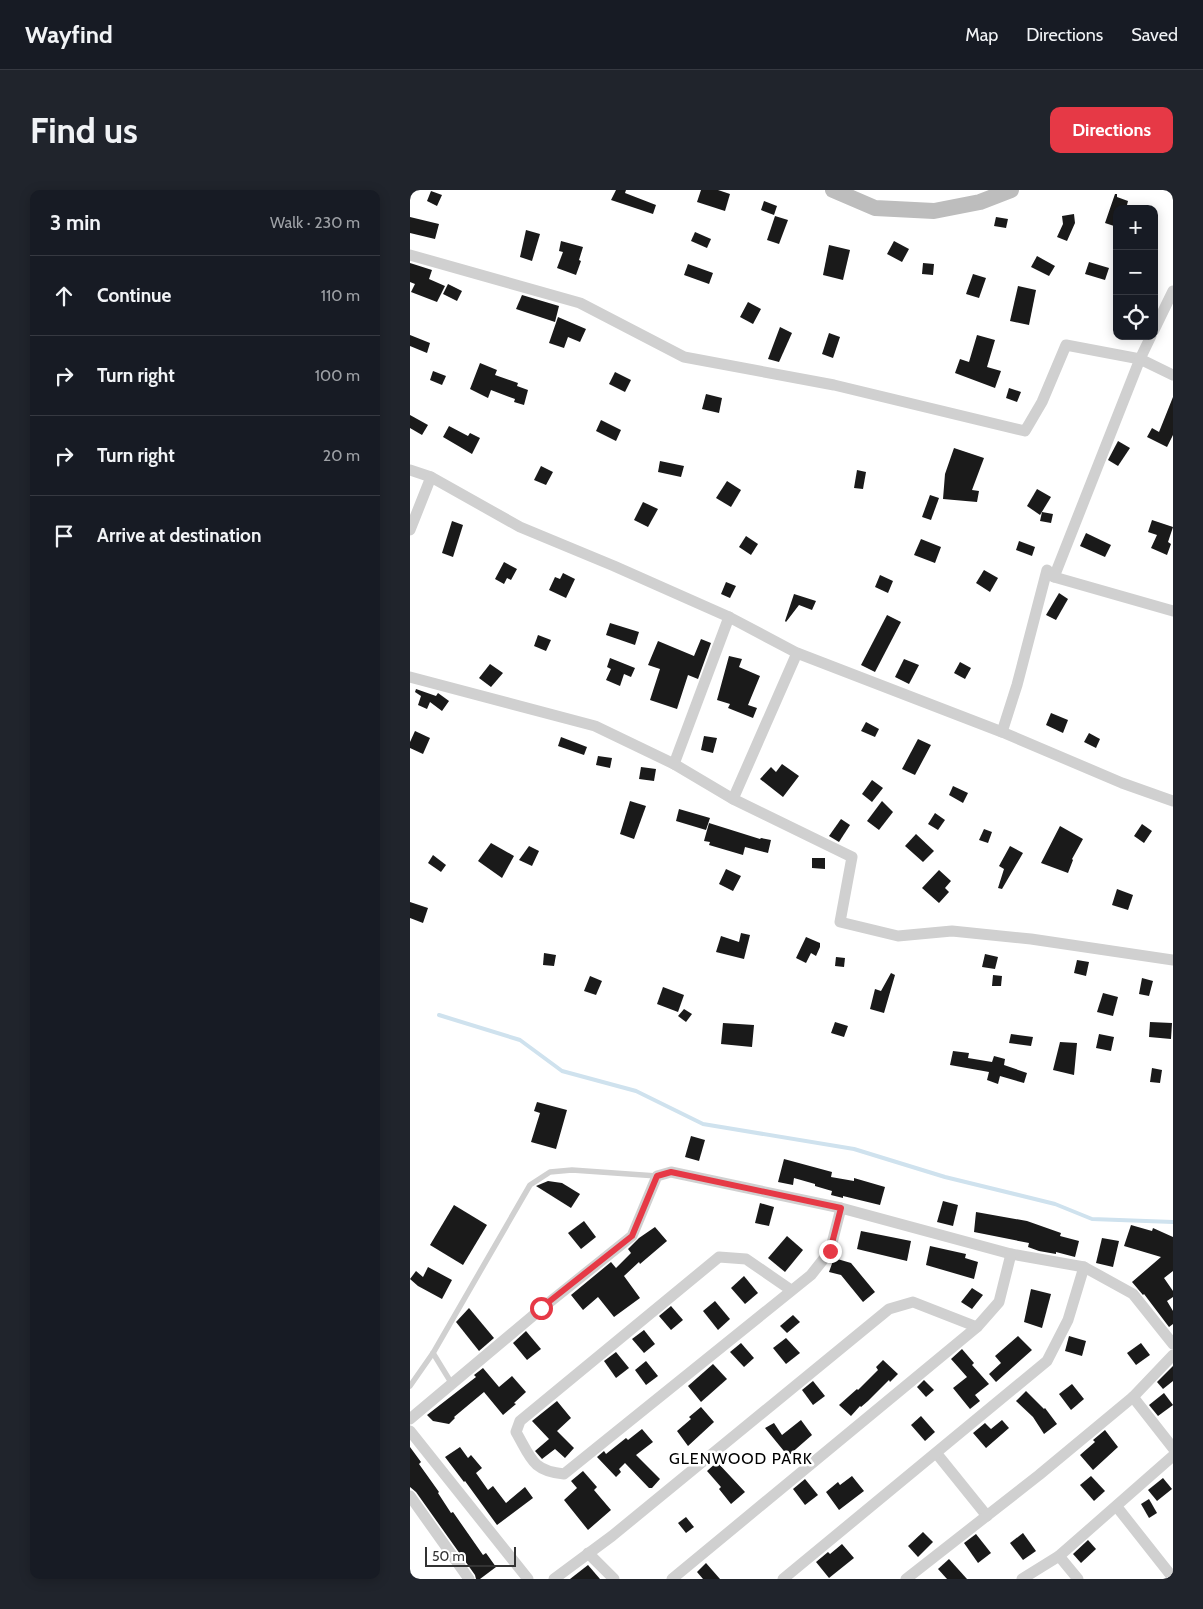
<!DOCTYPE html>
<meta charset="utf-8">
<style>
body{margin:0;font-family:Cabin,sans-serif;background:#20242c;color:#f1f3f6}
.controls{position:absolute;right:15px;top:15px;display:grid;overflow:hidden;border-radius:10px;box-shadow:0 2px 12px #0003}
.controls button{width:45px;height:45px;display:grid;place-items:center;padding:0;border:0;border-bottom:1px solid #363941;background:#171b24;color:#f1f3f6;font:25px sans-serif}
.scale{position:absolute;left:15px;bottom:12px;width:91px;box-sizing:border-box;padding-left:5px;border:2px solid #333;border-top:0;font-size:14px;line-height:18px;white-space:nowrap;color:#333;-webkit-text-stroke:4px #fff;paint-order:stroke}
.stop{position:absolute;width:15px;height:15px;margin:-11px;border:4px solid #e63946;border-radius:50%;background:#fff}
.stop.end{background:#e63946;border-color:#fff;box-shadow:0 1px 5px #0008}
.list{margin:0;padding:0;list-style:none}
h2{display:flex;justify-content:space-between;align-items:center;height:65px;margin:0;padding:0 20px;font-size:21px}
h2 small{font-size:16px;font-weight:400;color:#9ea1a6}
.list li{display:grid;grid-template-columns:32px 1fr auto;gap:15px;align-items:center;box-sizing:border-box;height:80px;padding:0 20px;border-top:1px solid #363941}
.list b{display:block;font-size:19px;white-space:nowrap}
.list em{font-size:16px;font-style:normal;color:#9ea1a6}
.icon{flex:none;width:28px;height:28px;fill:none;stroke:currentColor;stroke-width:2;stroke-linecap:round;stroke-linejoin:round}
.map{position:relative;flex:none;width:763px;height:1389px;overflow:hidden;border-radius:10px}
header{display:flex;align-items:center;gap:30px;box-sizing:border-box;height:70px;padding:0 25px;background:#171b24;border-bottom:1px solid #363941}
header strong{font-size:24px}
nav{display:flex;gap:28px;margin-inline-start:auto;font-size:18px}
.intro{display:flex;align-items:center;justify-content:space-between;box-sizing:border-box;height:120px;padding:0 30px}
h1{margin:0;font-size:35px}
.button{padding:12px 22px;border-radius:10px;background:#e63946;color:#fff;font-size:18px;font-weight:700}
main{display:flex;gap:30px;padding:0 30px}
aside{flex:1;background:#171b24;border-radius:10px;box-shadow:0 2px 12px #0003}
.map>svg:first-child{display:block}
</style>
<header>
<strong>Wayfind</strong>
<nav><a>Map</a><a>Directions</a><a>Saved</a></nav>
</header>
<div class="intro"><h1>Find us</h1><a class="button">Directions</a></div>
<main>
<aside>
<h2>3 min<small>Walk · 230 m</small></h2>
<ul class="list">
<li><svg class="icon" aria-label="ahead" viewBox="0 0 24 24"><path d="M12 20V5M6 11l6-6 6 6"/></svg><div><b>Continue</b></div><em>110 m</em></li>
<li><svg class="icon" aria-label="right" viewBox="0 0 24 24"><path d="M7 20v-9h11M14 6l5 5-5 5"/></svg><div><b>Turn right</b></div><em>100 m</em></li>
<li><svg class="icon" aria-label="right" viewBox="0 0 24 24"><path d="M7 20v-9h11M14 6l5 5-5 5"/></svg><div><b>Turn right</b></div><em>20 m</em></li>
<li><svg class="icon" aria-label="arrive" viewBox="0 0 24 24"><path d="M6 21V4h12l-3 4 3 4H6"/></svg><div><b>Arrive at destination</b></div></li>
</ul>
</aside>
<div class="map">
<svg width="763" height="1389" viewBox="0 0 763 1389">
<rect width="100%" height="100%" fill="#fff"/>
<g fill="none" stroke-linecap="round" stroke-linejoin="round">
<path stroke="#cfe2ee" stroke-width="4" d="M29,825l81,25 42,31 74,20 67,33 151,25 91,28 110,27 37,15 81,3"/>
</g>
<g fill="#1a1a1a">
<path d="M206,0h10l-1,3 31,12 -3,9 -42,-14z"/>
<path d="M291,0h17l12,4 -5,17 -28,-9z"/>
<path d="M21,1l11,4 -5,11 -10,-5z"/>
<path d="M705,4h2v3l11,4 -2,8h-9v18l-12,-4z"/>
<path d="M354,11l13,5 -3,9 -13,-5z"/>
<path d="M664,24l1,9 -8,18 -10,-4 6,-13 -1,-8z"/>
<path d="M365,26l13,4 -9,24 -12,-4z"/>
<path d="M0,27l29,7 -4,15 -25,-6z"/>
<path d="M586,27l12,2 -2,9 -12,-2z"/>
<path d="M116,40l14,4 -8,27 -12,-4z"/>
<path d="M285,42l16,7 -4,9 -16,-7z"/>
<path d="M151,51l22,6 -4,13 2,1 -5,14 -19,-7 6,-16 -4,-1z"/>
<path d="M484,51l15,8 -7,13 -15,-8z"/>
<path d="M419,55l21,5 -7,30 -20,-5z"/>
<path d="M627,66l18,10 -6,10 -18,-9z"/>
<path d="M679,72l20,6 -4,12 -20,-6z"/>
<path d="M0,73l22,7 -3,9 16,7 -8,16 -26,-10 4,-8 -5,-2z"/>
<path d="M513,73l11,1 -1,11 -11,-1z"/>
<path d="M278,74l25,9 -4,11 -25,-9z"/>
<path d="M563,84l13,4 -7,20 -13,-4z"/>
<path d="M38,94l14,7 -5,10 -14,-7z"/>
<path d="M608,96l18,4 -7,35 -19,-4z"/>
<path d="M112,105l37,11 -4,16 -39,-13z"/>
<path d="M338,112l13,7 -8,15 -13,-7z"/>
<path d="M148,127l28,12 -6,13 -12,-5 -4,11 -15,-5z"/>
<path d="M370,137l12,6 -13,29 -11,-3z"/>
<path d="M419,143l11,4 -7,21 -11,-4z"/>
<path d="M0,145l20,8 -3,10 -17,-7z"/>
<path d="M567,145l18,5 -8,27 14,4 -6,17 -40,-15 5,-14 9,3z"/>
<path d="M70,173l17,7 -2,5 23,8 -1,3 11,4 -4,15 -10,-3 1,-3 -24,-9 -3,8 -18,-9z"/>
<path d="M23,181l13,5 -4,9 -12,-5z"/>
<path d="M205,182l16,8 -6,12 -16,-8z"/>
<path d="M599,198l12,4 -4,10 -11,-4z"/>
<path d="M296,204l16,4 -3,15 -17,-4z"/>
<path d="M763,207v38l-6,12 -20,-10 5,-9 7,4z"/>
<path d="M0,225l18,10 -6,10 -12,-7z"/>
<path d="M191,230l20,10 -5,11 -20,-10z"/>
<path d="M39,236l19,10 2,-3 10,5 -8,16 -29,-17z"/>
<path d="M708,251l12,7 -12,18 -10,-6z"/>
<path d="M544,258l30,10 -12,32 7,1 -2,11 -34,-3 2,-25z"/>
<path d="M250,271l24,5 -3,11 -23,-5z"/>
<path d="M131,276l12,6 -7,13 -12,-5z"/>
<path d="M447,280l9,2 -3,17 -9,-1z"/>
<path d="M317,291l14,9 -10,17 -15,-9z"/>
<path d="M627,299l14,8 -11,18 -13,-9z"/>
<path d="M520,305l9,3 -8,22 -9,-3z"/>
<path d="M233,312l15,7 -10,18 -14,-7z"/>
<path d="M632,322l11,2 -2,9 -11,-2z"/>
<path d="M742,330l21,7 -5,15 3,2 -4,11 -16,-7 6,-13 -9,-3z"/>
<path d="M42,331l11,4 -10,32 -11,-4z"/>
<path d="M676,343l25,12 -6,12 -25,-11z"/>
<path d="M336,346l12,8 -7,11 -12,-8z"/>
<path d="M511,349l20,8 -6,16 -21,-8z"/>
<path d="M609,351l16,6 -3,9 -16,-6z"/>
<path d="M94,372l13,7 -6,11 -4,-2 -3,6 -9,-5z"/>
<path d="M574,380l14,8 -8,14 -14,-9z"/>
<path d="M153,383l12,6 -9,19 -17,-8 6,-13 5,2z"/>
<path d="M470,385l13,6 -5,12 -13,-6z"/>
<path d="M316,392l10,4 -6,12 -9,-4z"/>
<path d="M649,403l9,6 -12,21 -10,-5z"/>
<path d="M384,404l22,7 -4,9 -13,-5 -13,17 -1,-1z"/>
<path d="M477,425l14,7 -26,50 -14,-7z"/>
<path d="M200,433l29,9 -4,13 -29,-10z"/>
<path d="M128,445l13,5 -5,11 -12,-5z"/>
<path d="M291,449l10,4 -13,36 -10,-4 -11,34 -27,-9 10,-31 -12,-4 10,-24 36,15z"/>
<path d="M319,466l13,3 -3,8 21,9 -12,29 9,3 -4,10 -25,-10 2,-4 -13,-4z"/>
<path d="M200,468l25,10 -4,9 -7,-3 -4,12 -14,-6 5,-11 -4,-2z"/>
<path d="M494,469l15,6 -10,19 -14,-7z"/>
<path d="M550,472l11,6 -6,11 -11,-6z"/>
<path d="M80,474l13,9 -12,14 -12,-9z"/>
<path d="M6,499l20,7 2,-3 11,8 -7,10 -12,-9 -3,7 -9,-4 3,-9 -6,-4z"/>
<path d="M641,523l17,7 -5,13 -17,-8z"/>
<path d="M456,532l13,7 -4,8 -14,-6z"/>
<path d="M5,541l15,7 -7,16 -13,-6v-6z"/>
<path d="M679,543l11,6 -4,9 -12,-6z"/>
<path d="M294,546l13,2 -4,15 -12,-3z"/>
<path d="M151,547l26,10 -3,8 -26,-9z"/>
<path d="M508,549l13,6 -16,30 -13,-6z"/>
<path d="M188,566l14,2 -2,10 -14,-3z"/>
<path d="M372,574l17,12 -16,21 -23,-18 11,-12 5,5z"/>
<path d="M231,577l15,2 -2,12 -15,-2z"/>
<path d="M462,590l11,8 -11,14 -10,-8z"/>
<path d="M543,596l15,7 -5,10 -14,-8z"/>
<path d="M220,611l16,5 -12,33 -14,-5z"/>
<path d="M472,611l11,11 -14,18 -12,-9z"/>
<path d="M269,619l31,9 -4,12 -30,-9z"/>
<path d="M525,623l10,7 -7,10 -10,-6z"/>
<path d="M431,629l9,6 -11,17 -10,-6z"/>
<path d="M299,633l51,16 1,-1 10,2 -3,13 -23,-6 -2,8 -34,-10 1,-3 -6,-1z"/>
<path d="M732,634l10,7 -8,12 -10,-7z"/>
<path d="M650,636l23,13 -11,20 1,1 -5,13 -27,-10z"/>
<path d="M574,639l8,3 -4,11 -9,-3z"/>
<path d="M506,644l18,17 -11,11 -18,-16z"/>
<path d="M81,653l23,13 -12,22 -24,-17z"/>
<path d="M119,656l10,5 -7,15 -13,-6z"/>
<path d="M600,656l13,7 -21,36 -4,-1 6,-19 -5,-3z"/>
<path d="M23,665l13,10 -5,7 -13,-9z"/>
<path d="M402,668h13v11l-13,-1z"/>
<path d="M316,679l15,7 -8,15 -14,-7z"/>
<path d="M529,680l12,11 -6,7 4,4 -10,11 -17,-15z"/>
<path d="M707,699l16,6 -5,15 -16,-5z"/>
<path d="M0,712l18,6 -5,15 -13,-5z"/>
<path d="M331,743l9,2 -6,24 -28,-7 5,-16 18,6z"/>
<path d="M396,747l14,6v4l-4,9 -5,-3 -5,10 -10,-5z"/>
<path d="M134,763l12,2 -2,11 -11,-1z"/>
<path d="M575,764l13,3 -3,12 -13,-2z"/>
<path d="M426,767l9,1 -1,9 -9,-1z"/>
<path d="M667,770l12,2 -3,14 -12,-3z"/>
<path d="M481,783l4,2 -11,38 -14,-4 5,-20 6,2z"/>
<path d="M583,785l9,1 -1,10h-9z"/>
<path d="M180,786l12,5 -6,14 -12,-4z"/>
<path d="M732,788l11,3 -4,15 -10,-2z"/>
<path d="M253,797l21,8 -6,17 -21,-8z"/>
<path d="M693,803l15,4 -5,19 -16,-4z"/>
<path d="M274,819l8,5 -6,8 -8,-6z"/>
<path d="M425,832l13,4 -4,11 -13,-4z"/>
<path d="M740,832l22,1 -1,16 -22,-2z"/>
<path d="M313,833l31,2 -2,22 -31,-3z"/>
<path d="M601,844l22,3 -2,9 -22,-3z"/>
<path d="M689,844l15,3 -3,14 -15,-3z"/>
<path d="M650,852l17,1 -3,32 -21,-5z"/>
<path d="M543,861l16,2 -1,5 24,4 2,-6 11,3 -1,6 23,8 -3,10 -24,-7 -2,8 -11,-4 2,-8 -39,-7z"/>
<path d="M742,878l10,2 -2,13 -10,-1z"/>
<path d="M127,912l30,8 -11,39 -25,-7 9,-29 -6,-2z"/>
<path d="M281,946l14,4 -6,21 -14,-4z"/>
<path d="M374,969l48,13 -1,5 23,4v-3l31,9 -5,18 -37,-9v2l-12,-3 1,-4 -17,-5v-2l-21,-6 -1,7 -15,-3z"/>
<path d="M138,991l14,2 18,11 -9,14 -35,-22z"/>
<path d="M533,1011l15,4 -5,21 -16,-4z"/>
<path d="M350,1013l14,4 -5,19 -14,-3z"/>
<path d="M44,1015l33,20 -24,40 -33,-20z"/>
<path d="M566,1022l51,9 34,12 -1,3 19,5 -4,16 -19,-5v2l-17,-3 -11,-4 1,-4 -55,-11z"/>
<path d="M174,1031l12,16 -15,12 -13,-16z"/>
<path d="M721,1035l21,6 1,-3 20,9v34l-9,7 9,13v6l-6,4 6,10v13l-4,3 -25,-33 -1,1 -11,-13 29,-25 -37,-11z"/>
<path d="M245,1037l12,14 -27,23 -1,-2 -15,14 16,22 -26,19 -16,-20 -15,13 -12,-15 40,-33 5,6 15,-15 -3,-4 11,-11z"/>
<path d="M451,1041l50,10 -4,20 -50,-12z"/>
<path d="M377,1046l16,14 -18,22 -17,-14z"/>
<path d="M692,1048l17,3 -6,26 -17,-4z"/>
<path d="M520,1056l36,8 -1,4 13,4 -4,17 -48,-14z"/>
<path d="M424,1068l17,5 24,29 -12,10 -22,-27 -12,-3z"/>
<path d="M18,1077l24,13 -10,19 -24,-13 -8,-7 6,-8 7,6z"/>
<path d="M334,1086l14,17 -13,11 -14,-16z"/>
<path d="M562,1098l11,7 -11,14 -11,-7z"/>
<path d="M621,1099l20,5 -9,34 -18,-6z"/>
<path d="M305,1111l15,18 -12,11 -15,-19z"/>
<path d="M261,1116l12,14 -12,10 -12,-14z"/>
<path d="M59,1118l25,30 -15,13 -23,-29z"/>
<path d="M383,1125l7,7 -13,11 -7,-7z"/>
<path d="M234,1140l11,14 -11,9 -12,-14z"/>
<path d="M116,1141l15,18 -14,11 -14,-17z"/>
<path d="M608,1146l14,14 -36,32 -7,-8 12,-11 -6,-7z"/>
<path d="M659,1146l17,5 -4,15 -17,-5z"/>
<path d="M376,1148l14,15 -14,11 -13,-16z"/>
<path d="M331,1153l13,15 -10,9 -14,-15z"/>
<path d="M731,1153l9,12 -14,10 -9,-12z"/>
<path d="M552,1159l12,14 -2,2 17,19 -14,11 5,6 -10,8 -17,-21 14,-11 -16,-18z"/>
<path d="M206,1162l13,16 -13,10 -12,-17z"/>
<path d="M473,1170l15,14 -8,8 -1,-2 -21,21 -7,6 -1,-1 -9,10 -12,-11 18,-16 1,1 20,-20 -2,-3z"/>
<path d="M236,1171l12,15 -12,9 -11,-15z"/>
<path d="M303,1174l14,15 -26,23 -13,-16z"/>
<path d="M763,1176v15l-10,8 -6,-7z"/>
<path d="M73,1178l16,19 13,-11 14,16 -12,11 2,1 -13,11 -19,-23 -30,25 1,1 -6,6 -16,-3 -6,-6 49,-38 -2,-2z"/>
<path d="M514,1190l10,10 -8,7 -9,-10z"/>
<path d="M403,1191l12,15 -12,9 -11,-15z"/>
<path d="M662,1194l12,15 -13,11 -12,-16z"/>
<path d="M616,1201l18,18 1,-1 12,16 -13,10 -11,-17 -17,-16z"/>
<path d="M754,1203l9,12 -15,11 -9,-11z"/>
<path d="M147,1211l14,17 -14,13 17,17 -9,10 -10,-9 -13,10 -7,-8 14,-12 -17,-18z"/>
<path d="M291,1217l13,15 -26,24 -11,-15 14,-12 -2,-2z"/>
<path d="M511,1226l14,16 -10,9 -14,-16z"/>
<path d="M391,1230l11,15 -24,21 -23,-28 9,-5 8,12z"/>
<path d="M592,1230l7,8 -23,20 -13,-15 12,-10 6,6z"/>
<path d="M232,1239l11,13 -17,13 24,24 -8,9h-3l-24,-25 -6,6 2,3 -5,5 -19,-20 7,-6 2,3 20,-16 2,2z"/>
<path d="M695,1240l13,17 -25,23 -13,-15 15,-13 -2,-2z"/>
<path d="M0,1257l11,15 -2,2 20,28 -1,1 13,20 2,-1 30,43 3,-2 10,14 -16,12h-4l-1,-4 -59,-83 -6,-5z"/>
<path d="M50,1257l8,11 3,-3 11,13 -6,5 12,17 5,-4 13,17 19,-16 8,11 -36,27 -32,-44 -1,1 -19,-25z"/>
<path d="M307,1272l28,30 -14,12 -12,-15 2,-2 -14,-16z"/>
<path d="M173,1281l14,16 -3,3 17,20 -23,20 -24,-30 13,-12 -6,-7z"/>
<path d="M442,1286l12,15 -25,19 -13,-18 12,-10 2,3z"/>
<path d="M681,1286l14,15 -11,10 -14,-16z"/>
<path d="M753,1288l9,11 -15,12 -9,-11z"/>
<path d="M395,1289l13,16 -13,10 -12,-16z"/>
<path d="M739,1309l8,14 -8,5 -8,-14z"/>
<path d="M276,1327l8,10 -8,6 -8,-10z"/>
<path d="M513,1342l10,10 -15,15 -10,-11z"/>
<path d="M613,1343l13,18 -13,9 -13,-17z"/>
<path d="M566,1344l15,19 -13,10 -14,-20z"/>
<path d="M678,1350l8,9 -15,14 -8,-9z"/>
<path d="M432,1354l12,14 -25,20 -13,-16 12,-10 2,2z"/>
<path d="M539,1369l18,20h-20l-9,-10z"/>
<path d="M296,1373l14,16h-17l-6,-7z"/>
<path d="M178,1375l12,14h-30z"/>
</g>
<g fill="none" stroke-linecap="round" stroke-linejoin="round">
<g stroke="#d0d0d0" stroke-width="5.5">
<path d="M23,1163l19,31"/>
<path d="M0,1196l23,-33 97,-168 20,-13 22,-2 85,6"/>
</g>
<g stroke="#d0d0d0" stroke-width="11">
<path d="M0,65l170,48 104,54 150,28 191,46 17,-29 24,-57 74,14 33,16"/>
<path d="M744,140l19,-39"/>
<path d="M0,280l21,7 89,50 94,39 115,51 68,36 205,79 120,51 51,18"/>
<path d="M0,340l21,-53"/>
<path d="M644,387l86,-218 11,-23"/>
<path d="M0,487l185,49 79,38 59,35 119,58 -12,65 58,14 54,-5 79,8 142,21"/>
<path d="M592,542l15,-47 30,-115 7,7 119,34"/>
<path d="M264,574l55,-147"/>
<path d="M323,609l64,-146"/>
<path d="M381,1100l-45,-31 -27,-2 -199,164 -4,11c15,26 16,39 48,42l247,-199 19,-24 11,-43"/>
<path d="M723,1207l40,51"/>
<path d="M0,1229l131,-110 91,-73 25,-60 14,-4 170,36 170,46 73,13 49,27 40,50"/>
<path d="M0,1241l118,148"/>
<path d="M527,1264l50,62"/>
<path d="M0,1306l59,83"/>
<path d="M707,1317l56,71"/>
<path d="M178,1363l26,26"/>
<path d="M649,1366l19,23"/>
<path d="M144,1389l58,-43 277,-227 24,-7 64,25"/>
<path d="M262,1389l305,-252 22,-25 12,-48"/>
<path d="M373,1389l264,-218 21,-41 16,-53"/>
<path d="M496,1389l133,-104 94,-78 40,-42"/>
<path d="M612,1389l37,-23 114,-100"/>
</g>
<path stroke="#bdbdbd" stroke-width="16" d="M423,0l42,18 59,3 46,-9 31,-12"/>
</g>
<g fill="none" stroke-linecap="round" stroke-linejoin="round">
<path stroke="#e63946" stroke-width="6" d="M131,1118l91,-72 25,-60 14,-4 170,36 -11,43"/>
</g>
<g text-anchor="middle" stroke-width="5" stroke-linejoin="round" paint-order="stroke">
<g font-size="16" letter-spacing="1" fill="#000" stroke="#fff">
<text x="331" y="1274">GLENWOOD PARK</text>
</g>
</g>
</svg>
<div class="controls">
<button>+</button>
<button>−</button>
<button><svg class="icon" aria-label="locate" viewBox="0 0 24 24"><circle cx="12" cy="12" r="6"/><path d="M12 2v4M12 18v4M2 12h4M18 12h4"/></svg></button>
</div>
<div class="scale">50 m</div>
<div class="stop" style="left:131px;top:1118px"></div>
<div class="stop end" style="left:420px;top:1061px"></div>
</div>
</main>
